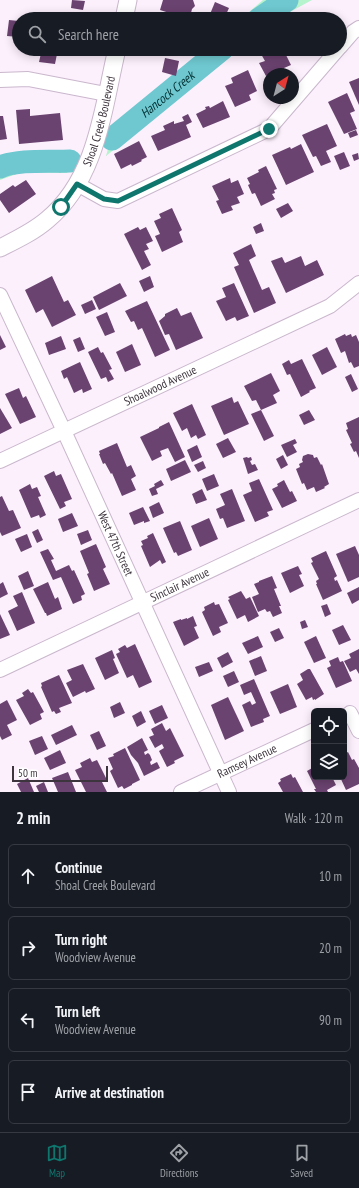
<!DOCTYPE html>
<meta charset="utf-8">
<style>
body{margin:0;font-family:"PT Sans Narrow",sans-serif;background:#20242c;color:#f1f3f6}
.controls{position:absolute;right:12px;bottom:12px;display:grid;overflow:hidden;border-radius:6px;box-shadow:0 2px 10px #0003}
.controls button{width:36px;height:36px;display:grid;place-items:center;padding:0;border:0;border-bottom:1px solid #363941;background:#171b24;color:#f1f3f6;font:20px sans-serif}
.compass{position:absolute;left:263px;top:68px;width:36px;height:36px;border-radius:50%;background:#171b24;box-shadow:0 2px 10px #0003;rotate:36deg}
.scale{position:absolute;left:12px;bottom:10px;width:96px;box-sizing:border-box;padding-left:4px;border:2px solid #3d353d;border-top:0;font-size:11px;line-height:14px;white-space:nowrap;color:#3d353d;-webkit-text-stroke:3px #fff;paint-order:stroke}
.stop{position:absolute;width:12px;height:12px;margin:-9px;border:3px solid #0f766e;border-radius:50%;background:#fff}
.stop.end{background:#0f766e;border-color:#fff;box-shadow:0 1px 4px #0008}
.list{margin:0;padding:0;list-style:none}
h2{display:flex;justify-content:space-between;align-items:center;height:52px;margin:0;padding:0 16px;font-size:17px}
h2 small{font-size:13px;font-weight:400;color:#9ea1a6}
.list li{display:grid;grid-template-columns:26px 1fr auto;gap:12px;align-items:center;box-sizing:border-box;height:64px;margin:0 8px 8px;padding:0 8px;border:1px solid #363941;border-radius:6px}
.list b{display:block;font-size:15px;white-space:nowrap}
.list p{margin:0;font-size:13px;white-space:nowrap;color:#9ea1a6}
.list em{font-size:13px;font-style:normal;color:#9ea1a6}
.icon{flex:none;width:22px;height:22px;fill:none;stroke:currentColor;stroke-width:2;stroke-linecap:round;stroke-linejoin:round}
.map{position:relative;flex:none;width:359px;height:792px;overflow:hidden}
.search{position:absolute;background:#171b24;box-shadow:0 2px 10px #0003;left:12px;right:12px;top:12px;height:44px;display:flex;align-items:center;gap:10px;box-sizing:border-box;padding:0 14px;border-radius:22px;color:#9ea1a6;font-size:15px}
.sheet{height:340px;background:#171b24}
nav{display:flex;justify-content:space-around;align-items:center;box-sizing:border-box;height:56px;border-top:1px solid #363941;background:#171b24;font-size:11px;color:#9ea1a6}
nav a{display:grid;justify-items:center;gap:2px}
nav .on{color:#0f766e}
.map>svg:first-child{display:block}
</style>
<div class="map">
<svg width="359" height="792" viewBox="0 0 359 792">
<defs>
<pattern id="forest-firs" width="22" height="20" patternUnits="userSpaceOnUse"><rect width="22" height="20" fill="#b6f4ce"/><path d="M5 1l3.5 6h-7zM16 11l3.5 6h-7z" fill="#9dd2b2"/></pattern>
</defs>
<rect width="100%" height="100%" fill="#fcf0fd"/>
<g fill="url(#forest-firs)">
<path d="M263,0h49l-35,19h-36z"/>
<path d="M206,49h34l-134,107 9,-33 23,-15z"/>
<path d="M28,151l43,1 -4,21 -45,-1 -22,8v-22z"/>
</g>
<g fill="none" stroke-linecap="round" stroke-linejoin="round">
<g stroke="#6fc8d0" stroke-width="23">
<path d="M259,19l28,-19"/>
<path id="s1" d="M112,139l110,-90"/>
<path d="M0,167c20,-8 48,-5 70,-6"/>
</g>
</g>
<g fill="#6b4370">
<path d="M72,0l13,1 -2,9 -12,-2z"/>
<path d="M163,0h30l2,6 -3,3 -1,4 -6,5 -25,-8z"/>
<path d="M215,2l14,6 -5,11h-16z"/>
<path d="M55,13l30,5v1h-31z"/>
<path d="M9,20l10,1v16l-12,-1z"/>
<path d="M42,49h16l-3,15 -16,-2z"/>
<path d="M254,49h29l8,16 -7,3 3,5 -18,1v5l-1,-4 -2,1 -7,-13 6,-2 -4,-7 -4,2z"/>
<path d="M289,49h13l-5,6z"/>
<path d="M165,58l14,3 -3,15 -14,-4z"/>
<path d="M248,70l9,21 -8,4 2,5 -16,7 -10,-21 8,-3 -2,-5z"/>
<path d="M359,78v27l-10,-23z"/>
<path d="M347,93l8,18 -5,2 7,16 -13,5 -16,-32z"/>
<path d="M223,101l7,16 -27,11 -7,-14 10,-5 -1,-2 4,-1 1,2z"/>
<path d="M30,109v7l30,-3 3,27 -44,4 -3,-34z"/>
<path d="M188,114l4,8 -6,3 5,12 -33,14 -7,-15 14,-6 -2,-4 11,-5v3l10,-3 -2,-4z"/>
<path d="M0,116h3l4,23 -7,1z"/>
<path d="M327,124l10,22 -11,5 5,11 -10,4 -5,-10 -3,1 -11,-22z"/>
<path d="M356,130l2,5 -8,3 -2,-5z"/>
<path d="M139,141l8,16 -6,3 1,1 -10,5 -1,-2 -10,5 -7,-15z"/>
<path d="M301,144l13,28 -28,13 -14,-30 18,-8 1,2z"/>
<path d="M344,152l6,14 -10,4 -6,-14z"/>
<path d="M358,153l1,6 -5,2 -2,-6z"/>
<path d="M266,166l11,23 -3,1 1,3 -3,1 3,5 -14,7 -6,-13 -3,1 -4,-9 2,-1 -3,-6 12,-6 -1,-2z"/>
<path d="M230,178l1,5 7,-3 6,14 -7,3 3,6 -9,3 2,4 -11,4 -6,-13 3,-1 -7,-14z"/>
<path d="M26,180l10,14 -27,19 -9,-13v-6l13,-9 2,2z"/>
<path d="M288,203l5,8 -12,7 -5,-9z"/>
<path d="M172,208l10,22 -3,2 4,10 -21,10 -7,-16 5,-2 -6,-13 7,-3 -2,-4z"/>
<path d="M261,223l3,8 -8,3 -3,-7z"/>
<path d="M138,227l2,3 6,-3 7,14 -7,3 3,5 -5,2 7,14 -9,5 -18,-36z"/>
<path d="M251,244l5,12 -7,4 13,30 7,-3 7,16 -22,10 -20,-46 5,-2 -6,-12z"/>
<path d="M301,256l4,10 12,-6 7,15 -38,18 -15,-32 11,-4 3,6z"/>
<path d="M52,276l12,26 4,-2 8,15 -24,12 -9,-18 -7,4 -11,-23z"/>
<path d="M150,276l4,11 -10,5 -5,-11z"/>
<path d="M120,283l7,13 -28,14 -6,-13z"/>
<path d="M234,283l15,33 -12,5 -2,-4 -9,4 -10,-20 10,-4 -4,-9z"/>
<path d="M92,300l4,9 -11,5 -4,-9z"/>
<path d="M147,301l23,49 -15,7 -13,-29 -4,2 -4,-9 -3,1 -6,-11z"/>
<path d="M177,308l4,8 10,-4 12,26 -27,12 -7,-16 -4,1 -6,-14 6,-5v-2z"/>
<path d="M107,312l8,20 -10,4 -9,-19z"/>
<path d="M345,334l1,2 5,-2 1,3 4,-2 3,7v24l-5,2 -3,-6 -2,1 -4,-12 -4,2 -6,-14z"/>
<path d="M0,335l6,12 -6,3z"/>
<path d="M61,336l5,13 -17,6 -4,-12z"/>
<path d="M80,337l5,12 -7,3 -5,-12z"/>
<path d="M132,344l9,21 -16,7 -9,-20z"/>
<path d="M98,347l3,6 2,-1 9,17 -3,1 5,9 -6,3 -2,-5 -5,2 -13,-27z"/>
<path d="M327,347l10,20 -15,8 -10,-20z"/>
<path d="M302,359l14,29 -7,3 1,1 -9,5 -11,-23 -3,1 -5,-11 7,-4 2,4z"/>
<path d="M80,362l12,27 -9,4 -1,-4 -8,4 -7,-16 -3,2 -3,-8z"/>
<path d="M271,373l9,18 -7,4 4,8 -16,7 13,26 -10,5 -13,-27 10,-4 -5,-10 -4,1 -8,-15z"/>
<path d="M351,374l7,15 -6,3 -7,-15z"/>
<path d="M19,388l4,10 3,-2 10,21 -16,7 -15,-30z"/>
<path d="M232,397l2,6 4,-2 11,23 -25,11 -13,-29z"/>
<path d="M192,404l14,31 -8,4 -2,-4 -5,3 -4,-10 -5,3 -9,-18z"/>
<path d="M0,408l12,20 -12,6z"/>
<path d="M309,410l6,10 -11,5 -5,-10z"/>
<path d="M359,417v41l-3,-7 -2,1 -4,-8 2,-1 -6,-13 2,-1 -2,-6z"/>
<path d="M169,422l16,35 -10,5 -7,-14 -8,3 2,5 -10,5 -12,-24 19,-9v-1z"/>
<path d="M228,438l8,14 -13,6 -7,-14z"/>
<path d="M295,439l2,4 -4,2 4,7 -10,5 -6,-12z"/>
<path d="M117,443l10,24 4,-2 5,11 -5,3 5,11 -14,6 -10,-23 -1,1 -6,-11 -2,1 -4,-10h1l-1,-3z"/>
<path d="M197,445l5,12 -10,5 -5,-12z"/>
<path d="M308,454l5,1 1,3 3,-1 4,8 1,-1 7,20 -5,3 1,1 -9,4 -2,-5 -7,3 -3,-7 -2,1 -6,-15 4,-2 -1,-3 4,-2 -1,-2 1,-4z"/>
<path d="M283,455l5,10 -7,4 -5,-10z"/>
<path d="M247,457l1,1 3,-1 1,3 -2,1 2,4 3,-1 3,6 -10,4 -5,-16z"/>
<path d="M185,460l6,12 -20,9 -5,-12z"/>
<path d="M203,461l3,7 -8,4 -4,-7z"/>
<path d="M54,471l2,5 5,-2 11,25 -8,3 2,4 -6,3 -16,-33z"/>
<path d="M214,474l5,12 -12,5 -5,-12z"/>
<path d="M259,479l14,31 -6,2 2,4 -14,6 -12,-27 9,-4 -3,-8z"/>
<path d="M161,480l3,5 -8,4 2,5 -6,2 -3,-7 6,-3 -1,-2z"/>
<path d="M284,480l6,12 2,-1 5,10 -15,7 -10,-19 6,-3 -1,-2z"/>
<path d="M30,484l2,5 5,-2 4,9 -3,1 8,18 -6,3 -1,-3 -8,3 -12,-28z"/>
<path d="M202,489l5,11 -11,4 -4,-10z"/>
<path d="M232,489l13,32 -18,7 -4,-10 -3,1 -4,-10 9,-4 -5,-11z"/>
<path d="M2,496l7,15 4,-1 8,18 -19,8 -2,-4v-35z"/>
<path d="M159,502l5,11 -11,5 -4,-11z"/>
<path d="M143,507l7,14 -6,2v-2l-10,4 -5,-12z"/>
<path d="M72,513l6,13 -15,6 -5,-13z"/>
<path d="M209,518l9,21 -18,8 -9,-21z"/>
<path d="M180,521l12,29 -14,6 -2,-4 -2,1 -11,-25z"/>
<path d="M38,529l5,11 -6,3 -5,-11z"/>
<path d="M88,530l4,10 -11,5 -4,-11z"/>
<path d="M153,533l13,29 -4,2 -2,-4 -10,7 -9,-21 2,-1 -2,-4 7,-3 -1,-2z"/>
<path d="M27,534l5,13 -11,5 -6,-13z"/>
<path d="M96,544l10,23 -3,2 7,15 -16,7 -7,-17 2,-1 -9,-22z"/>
<path d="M355,546l4,9v22l-11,5 -12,-28z"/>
<path d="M48,549l6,10 -3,1 5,11 13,-6 3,6 2,-1 11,24 -4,2 1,4 -9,4 -12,-27 -8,3 -13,-28z"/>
<path d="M326,551l11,25 -3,2 1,3 2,-1 5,11 -19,9 -7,-16h1l-1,-3 3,-2 -8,-16 2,-1 -2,-4z"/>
<path d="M298,566l4,8 -3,1 5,11 -14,7 -9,-20z"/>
<path d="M28,571l6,15 -10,4 -6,-14z"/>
<path d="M272,576l5,12 -3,1 7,17h-2l3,7 -9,4 -3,-6 -3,1 -2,-3 -7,3 -6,-15 7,-3 -5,-10 5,-2v-1z"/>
<path d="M3,582l5,12 -8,4v-14z"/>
<path d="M48,582l7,17 3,-2 4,12 -15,7 -1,-3h-1l-12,-24z"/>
<path d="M359,587v13l-7,4 -5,-11z"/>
<path d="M241,591l5,8 4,-2 9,19 -11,6 -3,-7 -8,4 -9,-19 2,-1 -2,-2z"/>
<path d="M22,592l13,31 -18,8 -9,-20 10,-5 -5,-10z"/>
<path d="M214,602l1,3 4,-1 9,19 -9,4 2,5 -8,4 -11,-24 3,-2 -1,-3z"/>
<path d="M327,604l4,10 -6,3 -4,-11z"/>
<path d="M0,614l10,21 -10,4z"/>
<path d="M193,616l4,10 -3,1 5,11 -15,8 -11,-24 8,-3v1l6,-2v1z"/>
<path d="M305,620l3,7 -6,2 -2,-7z"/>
<path d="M343,625l8,15 -12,5 -7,-15z"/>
<path d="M279,628l5,10 -9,4 -5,-10z"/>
<path d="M258,636l5,11 -15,7 -6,-11z"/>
<path d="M316,636l10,22 -12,5 -10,-21z"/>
<path d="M135,644l17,38 -13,6 -6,-13 -6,3 -11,-24 4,-2 -2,-3 7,-4 2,3z"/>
<path d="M359,649v25l-3,-5 -6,3 -6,-11 7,-3 -2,-4z"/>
<path d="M112,650l3,8 -2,1 6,14 -14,7 -10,-22z"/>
<path d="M228,652l5,10 -11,6 -5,-10z"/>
<path d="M261,656l6,15 -12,5 -6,-15z"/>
<path d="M338,657l2,5 3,-1 9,20 -16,7 -9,-20 4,-2 -2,-5z"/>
<path d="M209,662l4,9 -14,6 -4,-10z"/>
<path d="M83,664l12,25 -9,4 -1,-2 -12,6 -7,-14 6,-3 -5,-10z"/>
<path d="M308,669h2l14,25 -9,6v-1l-2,1 -1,-3 -6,3 -9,-16 6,-4 -3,-6z"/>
<path d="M234,671l5,11 -11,5 -5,-11z"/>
<path d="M59,675l13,28 -13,5 2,4 -5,2 -2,-3 -2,1 -11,-25 1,-1 -1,-3z"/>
<path d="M254,679l16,37 -7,3 1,3 -13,5 -9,-22 8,-4 2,4 4,-2 -5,-11 -7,3 -4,-10z"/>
<path d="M288,684l9,23 -17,7 -10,-22z"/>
<path d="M28,689l3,4 2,-1 11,20 -4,2 2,5 -12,6 -14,-25 8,-4 -2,-3z"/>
<path d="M228,697l16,34 -19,9 -14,-35z"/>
<path d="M7,700l10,20 -10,5 5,10 -10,5 -2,-4v-32z"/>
<path d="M120,702l5,11 -11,5 -4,-11z"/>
<path d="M162,705l6,13 -13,6 -6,-13z"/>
<path d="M141,711l5,11 -9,5 -5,-11z"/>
<path d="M162,723l4,8 4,-3 14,28 -10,5 1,2 -8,4 -8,-16 5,-3 -2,-4 -7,4 -6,-11 5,-2 -3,-6z"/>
<path d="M72,725l5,10 -21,10 -5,-10z"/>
<path d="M99,731l7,15 -9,4 -7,-15z"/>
<path d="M42,736l6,13 -13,6 -6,-14z"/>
<path d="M142,738l6,12 -4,2 1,3 3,-2 2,2 2,5 -2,2 1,3 6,-3 3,6 -16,8 -6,-13 -7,-8 -4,-8z"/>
<path d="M125,748l15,32 -8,4v1l-8,4 -2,-3 -4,2 -8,-17 3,-2 -5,-11 6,-2 -1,-2z"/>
<path d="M60,750l6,13 -16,7 -6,-12z"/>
<path d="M348,752l4,8 2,-1 5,9v16l-13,6 -6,-13h4v-23z"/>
<path d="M90,758l2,4 5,-2 10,20 -5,2 5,10h-21l-11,-22 7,-3 -2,-4z"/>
<path d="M314,767v10h18l4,8 -9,5 1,2h-12l-2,-3h2l-9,-18z"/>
<path d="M68,772l8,20h-18l-6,-14z"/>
<path d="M291,774l2,4 2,-1 8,15h-20l-5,-9 3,-2 -1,-2z"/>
<path d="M28,778l6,14h-13l-4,-8z"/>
<path d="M44,782l4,10h-9l-3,-6z"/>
</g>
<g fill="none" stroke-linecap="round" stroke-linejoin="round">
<g stroke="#cab7cc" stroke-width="16">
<g id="minor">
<path d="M340,47l13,-15 6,-4"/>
<path d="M0,80l28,-1 78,15"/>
<path d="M77,184l27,15 14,2 151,-72 69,-80"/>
<path id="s2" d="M0,295l64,136 165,361"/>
<path id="s3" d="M0,461l330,-155 29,-23"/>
<path id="s4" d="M0,670l359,-170"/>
<path d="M350,713l9,18"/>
<path id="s5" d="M181,792l133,-62"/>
</g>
</g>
<g stroke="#cab7cc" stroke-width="19">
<g id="tertiary">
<path d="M124,19l4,-19"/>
<path id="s6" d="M0,248c16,-8 33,-16 47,-28 50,-41 56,-112 70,-171"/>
</g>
</g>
<use href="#minor" stroke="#fff" stroke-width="14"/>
<use href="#tertiary" stroke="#fff" stroke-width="17"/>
</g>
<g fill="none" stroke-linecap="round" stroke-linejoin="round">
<path stroke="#0f766e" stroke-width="5" d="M61,207l16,-23 27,15 14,2 151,-72"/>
</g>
<g text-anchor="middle" stroke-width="4" stroke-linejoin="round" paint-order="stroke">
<g font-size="12" fill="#3d353d" stroke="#fff">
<text dy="4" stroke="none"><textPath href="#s6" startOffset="169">Shoal Creek Boulevard</textPath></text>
<text dy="4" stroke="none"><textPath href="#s3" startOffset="177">Shoalwood Avenue</textPath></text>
<text dy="4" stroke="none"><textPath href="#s2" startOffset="274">West 47th Street</textPath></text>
<text dy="4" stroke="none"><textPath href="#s4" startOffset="199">Sinclair Avenue</textPath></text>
<text dy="4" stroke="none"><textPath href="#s5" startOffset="73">Ramsey Avenue</textPath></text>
</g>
<g font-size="13" font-style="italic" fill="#033134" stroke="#fff">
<text dy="5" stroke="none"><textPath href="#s1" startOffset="71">Hancock Creek</textPath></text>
</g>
</g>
</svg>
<div class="controls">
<button><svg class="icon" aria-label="locate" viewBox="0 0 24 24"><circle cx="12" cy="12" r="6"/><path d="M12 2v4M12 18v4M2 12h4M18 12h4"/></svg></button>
<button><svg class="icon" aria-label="layers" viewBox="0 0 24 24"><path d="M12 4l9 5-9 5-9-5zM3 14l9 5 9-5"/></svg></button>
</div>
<svg class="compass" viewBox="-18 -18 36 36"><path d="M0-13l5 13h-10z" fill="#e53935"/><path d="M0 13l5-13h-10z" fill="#9ea1a6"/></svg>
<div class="scale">50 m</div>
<div class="stop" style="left:61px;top:207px"></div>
<div class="stop end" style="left:269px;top:129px"></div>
<div class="search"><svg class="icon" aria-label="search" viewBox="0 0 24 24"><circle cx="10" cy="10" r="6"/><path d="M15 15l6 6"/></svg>Search here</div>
</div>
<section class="sheet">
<h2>2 min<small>Walk · 120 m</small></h2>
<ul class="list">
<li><svg class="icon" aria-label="ahead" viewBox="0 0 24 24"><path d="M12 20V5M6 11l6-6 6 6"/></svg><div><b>Continue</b><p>Shoal Creek Boulevard</p></div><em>10 m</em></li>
<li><svg class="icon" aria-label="right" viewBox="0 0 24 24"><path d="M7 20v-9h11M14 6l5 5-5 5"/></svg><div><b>Turn right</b><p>Woodview Avenue</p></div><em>20 m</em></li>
<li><svg class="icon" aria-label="left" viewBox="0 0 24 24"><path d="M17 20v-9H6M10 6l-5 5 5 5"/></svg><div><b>Turn left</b><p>Woodview Avenue</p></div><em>90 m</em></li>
<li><svg class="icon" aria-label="arrive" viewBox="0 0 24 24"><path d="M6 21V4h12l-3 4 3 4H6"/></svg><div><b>Arrive at destination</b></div></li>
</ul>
</section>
<nav>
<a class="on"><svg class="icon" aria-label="map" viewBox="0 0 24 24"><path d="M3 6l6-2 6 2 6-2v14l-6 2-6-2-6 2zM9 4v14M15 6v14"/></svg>Map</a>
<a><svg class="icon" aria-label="directions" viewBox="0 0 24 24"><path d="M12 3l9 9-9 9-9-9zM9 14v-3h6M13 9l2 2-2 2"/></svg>Directions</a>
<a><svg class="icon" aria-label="saved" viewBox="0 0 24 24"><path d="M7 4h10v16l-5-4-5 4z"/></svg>Saved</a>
</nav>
